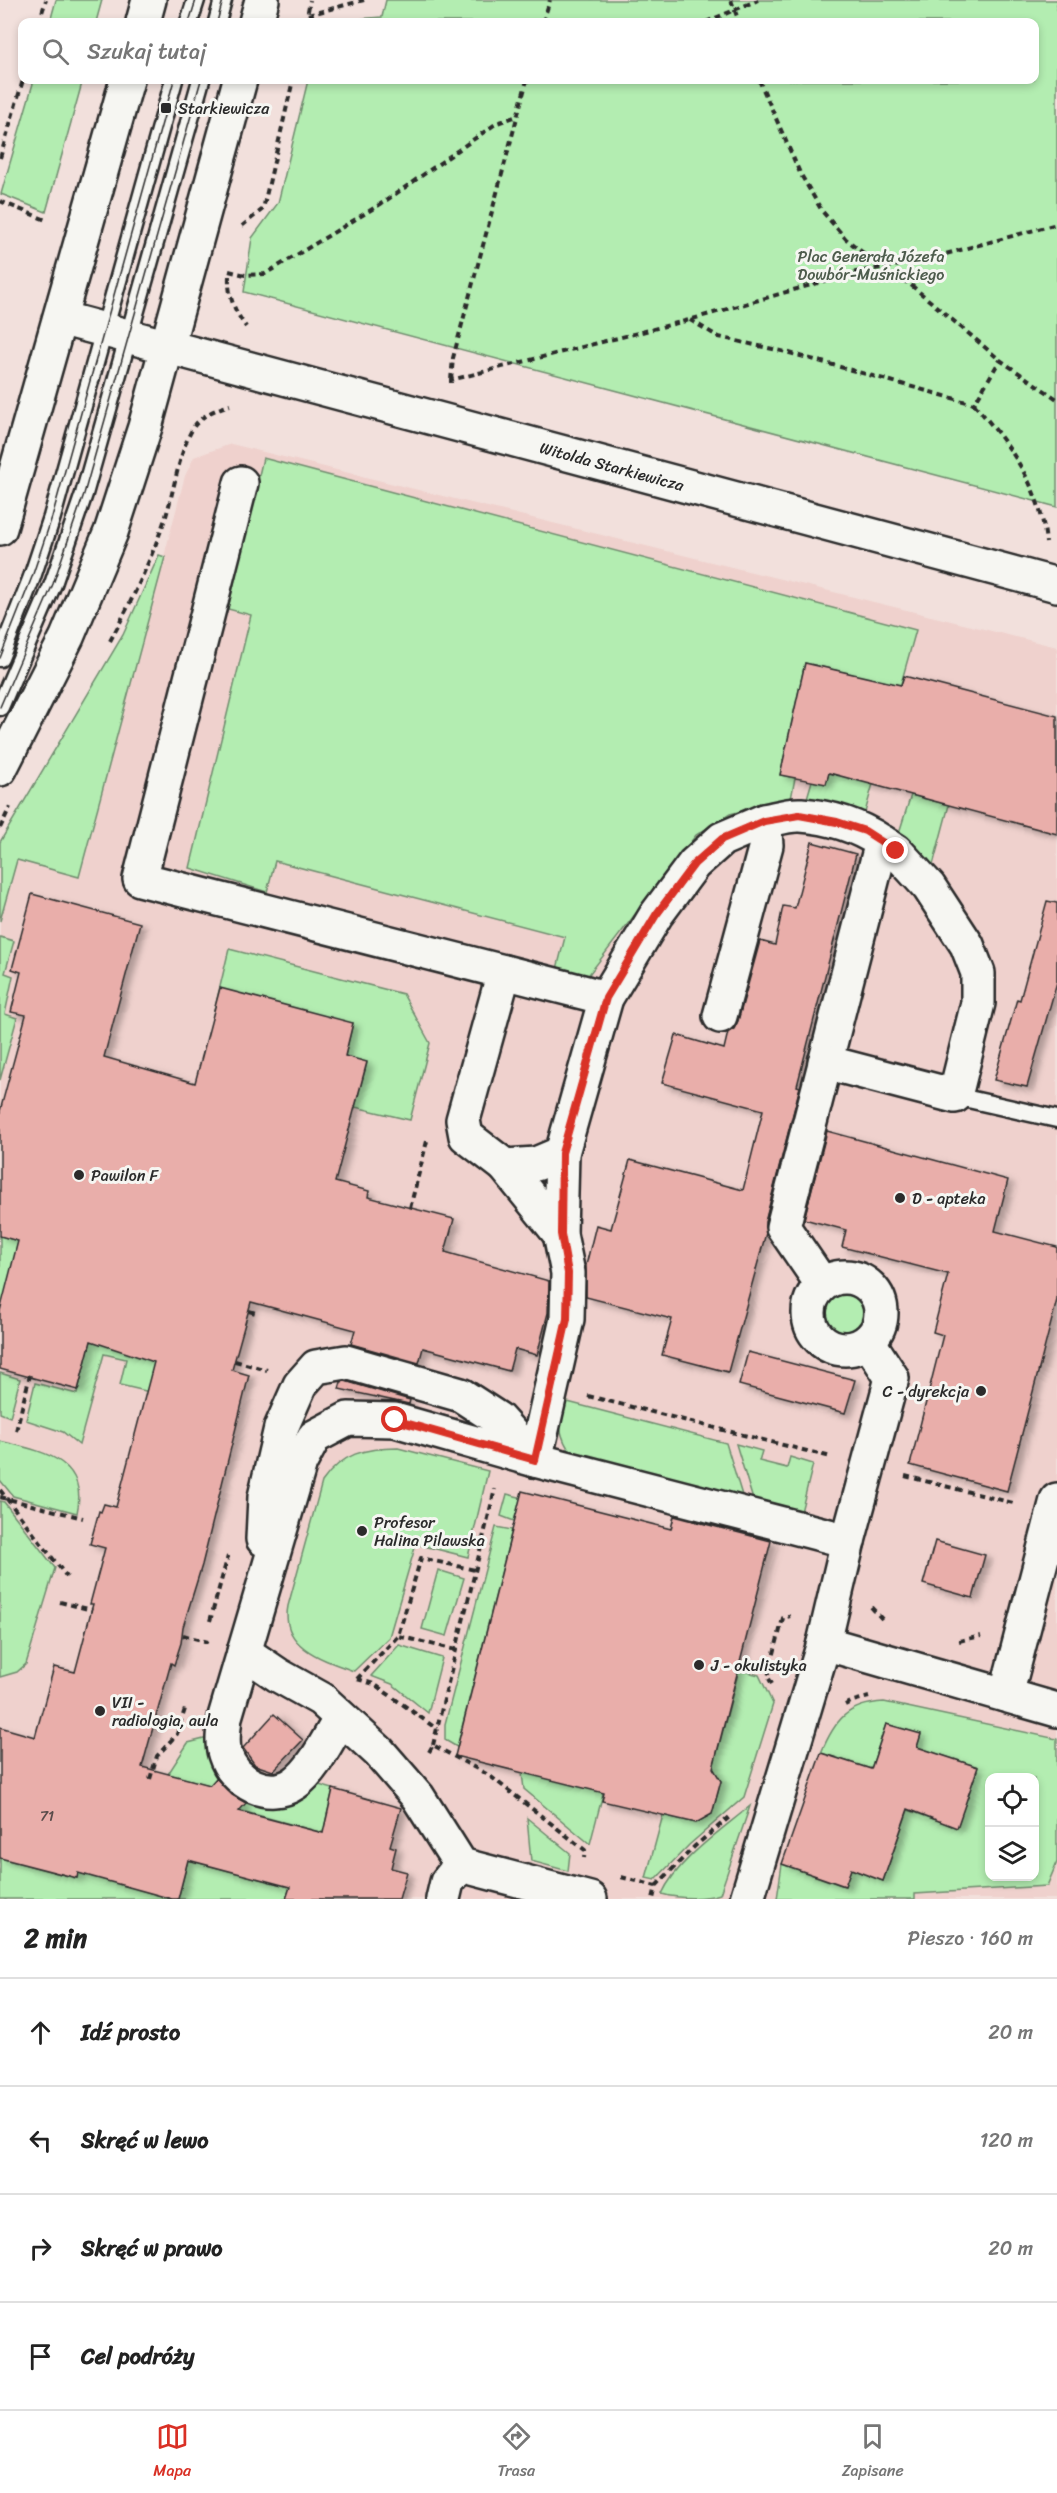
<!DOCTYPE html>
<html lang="pl">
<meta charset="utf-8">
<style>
body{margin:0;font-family:Sriracha,sans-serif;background:#f2f2f2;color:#222}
.controls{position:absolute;right:18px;bottom:18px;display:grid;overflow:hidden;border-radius:12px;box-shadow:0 3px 9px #0003}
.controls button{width:54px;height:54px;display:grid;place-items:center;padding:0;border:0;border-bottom:2px solid #e0e0e0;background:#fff;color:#222;font:30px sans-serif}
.stop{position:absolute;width:18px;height:18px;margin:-14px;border:4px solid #d93025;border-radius:50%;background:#fff}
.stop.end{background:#d93025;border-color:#fff;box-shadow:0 2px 6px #0008}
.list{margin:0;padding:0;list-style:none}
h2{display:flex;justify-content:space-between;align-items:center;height:78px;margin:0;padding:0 24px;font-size:26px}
h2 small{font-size:20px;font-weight:400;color:#767676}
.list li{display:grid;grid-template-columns:39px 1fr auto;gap:18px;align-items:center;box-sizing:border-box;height:108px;padding:0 24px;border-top:2px solid #e0e0e0}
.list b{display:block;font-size:22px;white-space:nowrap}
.list em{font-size:20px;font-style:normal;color:#767676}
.icon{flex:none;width:33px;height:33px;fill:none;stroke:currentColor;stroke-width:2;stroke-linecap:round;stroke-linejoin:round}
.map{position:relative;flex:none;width:1057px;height:1899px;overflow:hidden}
.search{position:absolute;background:#fff;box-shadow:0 3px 9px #0003;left:18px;right:18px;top:18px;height:66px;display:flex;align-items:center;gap:15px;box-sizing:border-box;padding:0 21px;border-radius:12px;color:#767676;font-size:22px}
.sheet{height:510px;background:#fff}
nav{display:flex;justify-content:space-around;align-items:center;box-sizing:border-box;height:84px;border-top:2px solid #e0e0e0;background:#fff;font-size:16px;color:#767676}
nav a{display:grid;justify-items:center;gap:3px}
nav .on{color:#d93025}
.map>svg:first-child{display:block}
</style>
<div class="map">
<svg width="1057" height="1899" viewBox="0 0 1057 1899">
<defs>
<filter id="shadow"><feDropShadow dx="6" dy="4" stdDeviation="3" flood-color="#0004"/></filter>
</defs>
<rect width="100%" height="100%" fill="#f2e0dc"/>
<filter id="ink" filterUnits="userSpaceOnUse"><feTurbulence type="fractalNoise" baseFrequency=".0167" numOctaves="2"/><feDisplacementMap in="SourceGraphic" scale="12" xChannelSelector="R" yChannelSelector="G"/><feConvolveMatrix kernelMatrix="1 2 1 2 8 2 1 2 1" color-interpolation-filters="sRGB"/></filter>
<g filter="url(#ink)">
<path fill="#efd1cd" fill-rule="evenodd" d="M231,444l826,203v1252h-1057v-1044l80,22 105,-401 9,-19zM990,1778h44v98h-44z"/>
<g fill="#b3edb1" stroke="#6f8c6e" stroke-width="1.5" fill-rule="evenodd">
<path d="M56,0h46l-6,22h-46z"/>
<path d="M386,0h671v507l-813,-215 8,-54 26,-35 30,-123h726v-58h-713l61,-5z"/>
<path d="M34,80h38l10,3 -36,129 -45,-18z"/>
<path d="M263,458l653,172 -52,186 -40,-16 -17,-2 5,-17 14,3 26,-110 -47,-11 -25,112 15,3 -4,21 -61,15 -34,21 -109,142 -30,-8 8,-32 -290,-76 -8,31 -77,-24 61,-253 -23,-6z"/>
<path d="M159,555l6,2 -86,320 -62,-17 -17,61v-79l123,-207z"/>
<path d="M911,795l38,10 -16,60 -13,-13 -22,-16z"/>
<path d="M0,937l14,4 -9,32 8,3 -8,38 12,4 -17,62z"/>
<path d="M229,949l174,45 27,49 -20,77 -55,-13 12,-44 -22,-7 8,-33 -141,-3z"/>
<path d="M0,1236l44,12 -44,63z"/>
<path d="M842,1285c21,8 46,33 16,49 -28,14 -55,-21 -28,-43 5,-4 7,-5 12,-6z"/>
<path d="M105,1287l53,76 -8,29 -30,-7 6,-26 -22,-5 -25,91 -16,-13 -37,-12 9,-37 42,11z"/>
<path d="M0,1373l20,6 -10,38 -10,-4z"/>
<path d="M560,1400l166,43 18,59 -172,-48c-13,-16 -14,-34 -12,-54z"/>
<path d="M0,1441c40,10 89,17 77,72l-64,-17 -13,-16z"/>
<path d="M736,1444l26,7 -3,10 28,7 3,-11 23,7 -12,48 -4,1 -43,-10z"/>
<path d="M398,1448l90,23 -20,86 -52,-13 -27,93 -35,34c-31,-11 -74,-24 -66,-65l34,-124c20,-29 43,-34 76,-34z"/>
<path d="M507,1494l141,35 -37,234 -21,81 -66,-55 -2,-16 4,-15 87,-220 -97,-24 -2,7 -13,-5z"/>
<path d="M0,1501l4,1 51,66 -29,96 -9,8 -17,5z"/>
<path d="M496,1527l16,3 -55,217 -12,-7v-16z"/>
<path d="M438,1570l26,8 -17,58 -25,-7z"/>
<path d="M399,1645l43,13 -14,55 -36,-29 -21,-8z"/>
<path d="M739,1670l20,5 14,29 -29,93 -55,48 -34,35 -9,-2 17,-63 33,8 16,-9 9,-33 -8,-13z"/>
<path d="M884,1702l173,37v123l-10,24 -132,8v5h-138l5,-35 62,22 7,-17 32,12 25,-71 49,17 21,-60 -61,-20 4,-13 -35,-10 -15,45 -50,-16c14,-33 26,-49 63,-51zM990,1778h44v98h-44z"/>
<path d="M212,1737l9,38 91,8 21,6 -10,44 -118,-32 4,-16 -41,-11 20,-31z"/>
<path d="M750,1806l-30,88c-15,5 -41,5 -58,0 15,-34 60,-64 88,-88z"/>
<path d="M527,1818l43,35 -2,18 -37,-10z"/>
<path d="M0,1858l76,20 6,-20 60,17 -5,14 35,10h-172z"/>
<path d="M188,1860l102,27 -4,12h-108z"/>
</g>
<g fill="#e9aeaa" stroke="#2b2b2b" stroke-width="1.5" filter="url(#shadow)">
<path d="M805,663l96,22 3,-9 153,40v118l-228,-61 -3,11 -46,-9z"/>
<path d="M812,842l44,12 -59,232 3,1 -35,135 1,11 -38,139 -66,-17 10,-36 -86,-22v-32l10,-40 15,4 19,-69 113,30 20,-80 -101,-27 14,-48 48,14 4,-17 6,-3 4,-8 22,-80 15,4 8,-39 12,2z"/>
<path d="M32,894l108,29 -36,134 91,26 25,-95 133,35 -8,33 22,6 -32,120 34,9 -1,6 86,22 -9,33 104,29 -1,32 -11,42 -22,-6 -6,22 -86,-23 -4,15 -68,-19 4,-14 -104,-28 -19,68 17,5 -47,190 -19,62 -2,16 -7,22 -3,-2 -29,104 68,18 6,-7 16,17 14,8 -7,8 84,22 10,-44 68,19 -11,38 6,2 -5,20 16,4 -8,27h-113l4,-12 -102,-27 -10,39h-6l-94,-26 -1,5 -77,-20v-131l35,10 19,-70 21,5 18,-68h-3l15,-56 -15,-4 9,-33 2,1 3,-8 12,3 38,-145 -63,-21 -13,49 -78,-21v-58l18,-70 -18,-5v-125l26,-96 -15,-3 10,-40 -9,-3z"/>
<path d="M1047,901l10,2v79l-30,105 -33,-7 23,-81 3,1z"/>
<path d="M827,1131l181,49 -13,51 62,16v53l-50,191 -97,-26 33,-130 -10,-3 15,-58 -106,-27 4,-17 -42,-11z"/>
<path d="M748,1352l107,28 -10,33 -106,-28z"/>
<path d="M345,1381l65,19 -1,4 -70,-15 2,-7z"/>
<path d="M522,1491l149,38 3,-13 97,25 -58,227 8,13 -9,33 -16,9 -94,-22 2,-8 -149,-37z"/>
<path d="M935,1541l50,14 -12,43 -50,-14z"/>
<path d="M274,1714l29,26 -30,31 -18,-6 -12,-17z"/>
<path d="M886,1724l35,10 -4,13 61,20 -21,61 -49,-19 -25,72 -32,-12 -6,17 -63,-22 39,-111 50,16z"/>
</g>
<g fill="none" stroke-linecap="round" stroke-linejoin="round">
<g stroke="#2b2b2b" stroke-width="21">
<g id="service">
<path d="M189,22l7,-22"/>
<path d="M217,22l6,-22"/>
<path d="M0,658l32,-81 20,-60 122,-437"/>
<path d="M0,707l53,-123 31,-90 117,-414"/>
<path d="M955,1096l102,23"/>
</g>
</g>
<g stroke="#2b2b2b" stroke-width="38">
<g id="minor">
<path d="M241,483l-101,396 466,119"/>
<path d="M764,821c11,-2 25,-7 37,-6 29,2 57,11 81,27l-99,385 39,57"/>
<path d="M504,972l-41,148 3,16 39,30 31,-2 26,-11"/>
<path d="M825,1062l130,34 23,-93v-30l-11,-28 -38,-58 -33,-36 -14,-9"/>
<path d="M505,1166l55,68"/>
<circle cx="845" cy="1313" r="36"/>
<path d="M868,1341l24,37 -44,163 -24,102 233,67"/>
<path d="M535,1460l32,-141 1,-46 -8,-39 2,-81 44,-155 50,-83 38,-51 28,-25 42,-18 2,24 -46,171"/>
<path d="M263,1539l2,-42 16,-69 19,-43 16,-18 30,-5 115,33 37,24 37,41"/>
<path d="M244,1652l34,23 43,24 58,53 39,45 43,68 129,34"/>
<path d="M1006,1695l51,-195"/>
<path d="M341,1718c-12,19 -27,52 -46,65 -26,18 -61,0 -70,-29 -4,-12 -1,-25 0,-37l75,-254 14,-26 34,-18 47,1 140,40 313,81"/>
<path d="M443,1899l4,-17 14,-17"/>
<path d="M747,1899l77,-256"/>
</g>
</g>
<g stroke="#2b2b2b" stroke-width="38">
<g id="tertiary">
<path d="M143,22l6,-22"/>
<path d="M256,22l6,-22"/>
<path d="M60,318l997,267"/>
<path d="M0,528l127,-448"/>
<path d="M0,769l67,-132 44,-105 34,-105 95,-347"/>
</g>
</g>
<g stroke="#2b2b2b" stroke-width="4" stroke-dasharray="6 4.5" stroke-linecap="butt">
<path d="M731,0l8,22"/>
<path d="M308,15l56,-15"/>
<path d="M39,22l7,-22"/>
<path d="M306,22l4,-22"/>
<path d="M543,22l7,-22"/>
<path d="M706,22l52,-22"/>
<path d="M759,80l41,93 22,38 24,28 36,29 29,17 89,75 57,39"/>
<path d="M0,158l23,-78"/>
<path d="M0,201l48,20"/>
<path d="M242,226l21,-17 30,-129"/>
<path d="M229,271l16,4 20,-1 119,-72 113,-79 20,-7"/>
<path d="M229,276c-1,20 5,34 17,51"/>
<path d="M690,320l29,17 67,15 188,52 26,-44"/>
<path d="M451,380l2,-22 74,-278"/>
<path d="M451,383v-3l238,-60 167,-48 56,-9 145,-39"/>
<path d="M974,404c36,42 67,83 72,139"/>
<path d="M110,641c22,-40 41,-81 56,-125 8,-25 14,-70 29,-91 9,-11 22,-16 35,-20"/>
<path d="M0,828l10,-21"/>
<path d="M410,1208l17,-67"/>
<path d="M249,1311l10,3"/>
<path d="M235,1361l32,9"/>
<path d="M588,1396l243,61"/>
<path d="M16,1431l14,-56"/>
<path d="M905,1476l112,28"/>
<path d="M0,1490l67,87"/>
<path d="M0,1497l83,21"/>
<path d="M60,1602l32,8"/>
<path d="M871,1607l11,12"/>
<path d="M210,1621l18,-65"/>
<path d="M183,1635l25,7"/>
<path d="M959,1641l22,-5"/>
<path d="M456,1650l-58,-14 23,-78 54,12"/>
<path d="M357,1679l17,5 63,45"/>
<path d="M357,1679l41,-43"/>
<path d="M772,1684l-4,-7 15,-59 7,-2"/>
<path d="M845,1705l8,-4 16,-4"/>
<path d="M433,1745l62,-256"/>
<path d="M429,1752l4,-7 57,31 95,74 -1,8"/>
<path d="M150,1779l7,-23 20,-22 9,-28"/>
<path d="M621,1877l35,9 -3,13"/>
<path d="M656,1886l39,-40 37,-31"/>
</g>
<use href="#service" stroke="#f6f6f2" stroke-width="16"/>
<use href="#minor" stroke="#f6f6f2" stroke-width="33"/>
<use href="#tertiary" stroke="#f6f6f2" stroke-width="33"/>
<g stroke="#2b2b2b" stroke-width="1.5">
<path d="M189,22l7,-22"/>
<path d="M217,22l6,-22"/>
<path d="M0,658l32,-81 20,-60 122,-437"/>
<path d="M0,707l53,-123 31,-90 117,-414"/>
</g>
</g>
</g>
<g fill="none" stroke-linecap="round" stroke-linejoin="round" filter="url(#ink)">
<path stroke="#d93025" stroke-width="8" d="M395,1420l140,40 32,-141 1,-46 -7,-39 1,-81 44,-155 50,-83 38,-51 28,-25 42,-18 35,-6 38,7 28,9 31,20"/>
</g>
<g fill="#2b2b2b" stroke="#f6f6f2" stroke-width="2">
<rect x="160" y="102" width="12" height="12" rx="3"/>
<circle cx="79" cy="1175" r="6"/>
<circle cx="900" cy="1198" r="6"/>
<circle cx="981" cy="1391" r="6"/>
<circle cx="362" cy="1531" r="6"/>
<circle cx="699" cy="1665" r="6"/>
<circle cx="100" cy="1711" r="6"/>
</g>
<g text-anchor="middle" stroke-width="6" stroke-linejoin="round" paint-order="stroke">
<g font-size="14" fill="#5a4c4b">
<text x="47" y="1821">71</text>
</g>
<g font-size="16" fill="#2b2b2b" stroke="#f6f6f2" text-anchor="start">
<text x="178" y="114">Starkiewicza</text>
<text x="91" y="1181">Pawilon F</text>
<text x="912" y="1204">D - apteka</text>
<text x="969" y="1397" text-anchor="end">C - dyrekcja</text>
<text x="374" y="1528">Profesor<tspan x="374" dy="18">Halina Pilawska</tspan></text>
<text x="711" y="1671">J - okulistyka</text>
<text x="112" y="1708">VII -<tspan x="112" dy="18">radiologia, aula</tspan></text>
</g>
<g font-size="16" fill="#4d5c4c" stroke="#f6f6f2">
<text x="871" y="262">Plac Generała Józefa<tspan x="871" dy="18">Dowbór-Muśnickiego</tspan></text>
</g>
<g font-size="16" fill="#2b2b2b" stroke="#f6f6f2">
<text transform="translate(612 466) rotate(15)" y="6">Witolda Starkiewicza</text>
</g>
</g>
</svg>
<div class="controls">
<button><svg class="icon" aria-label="locate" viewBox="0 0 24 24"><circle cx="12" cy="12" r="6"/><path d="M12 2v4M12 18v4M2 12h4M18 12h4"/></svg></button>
<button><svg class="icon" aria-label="layers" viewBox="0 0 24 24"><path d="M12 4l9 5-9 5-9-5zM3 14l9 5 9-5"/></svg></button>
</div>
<div class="stop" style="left:395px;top:1420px"></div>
<div class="stop end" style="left:896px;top:851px"></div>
<div class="search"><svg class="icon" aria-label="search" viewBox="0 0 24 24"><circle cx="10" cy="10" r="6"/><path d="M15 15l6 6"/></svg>Szukaj tutaj</div>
</div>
<section class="sheet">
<h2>2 min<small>Pieszo · 160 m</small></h2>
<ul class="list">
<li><svg class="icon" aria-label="ahead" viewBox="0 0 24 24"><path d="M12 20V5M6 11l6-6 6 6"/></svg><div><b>Idź prosto</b></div><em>20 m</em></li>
<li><svg class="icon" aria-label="left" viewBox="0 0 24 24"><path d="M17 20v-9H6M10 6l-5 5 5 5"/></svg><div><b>Skręć w lewo</b></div><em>120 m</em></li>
<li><svg class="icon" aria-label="right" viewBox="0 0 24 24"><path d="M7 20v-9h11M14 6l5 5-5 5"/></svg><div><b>Skręć w prawo</b></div><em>20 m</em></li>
<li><svg class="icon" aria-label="arrive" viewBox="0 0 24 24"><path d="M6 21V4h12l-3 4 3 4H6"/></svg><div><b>Cel podróży</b></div></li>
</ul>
</section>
<nav>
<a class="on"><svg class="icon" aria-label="map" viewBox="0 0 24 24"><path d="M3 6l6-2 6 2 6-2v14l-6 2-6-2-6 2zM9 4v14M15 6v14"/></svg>Mapa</a>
<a><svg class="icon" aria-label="directions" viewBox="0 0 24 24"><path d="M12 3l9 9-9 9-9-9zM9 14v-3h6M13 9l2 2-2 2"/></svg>Trasa</a>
<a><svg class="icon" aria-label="saved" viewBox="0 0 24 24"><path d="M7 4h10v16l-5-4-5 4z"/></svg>Zapisane</a>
</nav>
